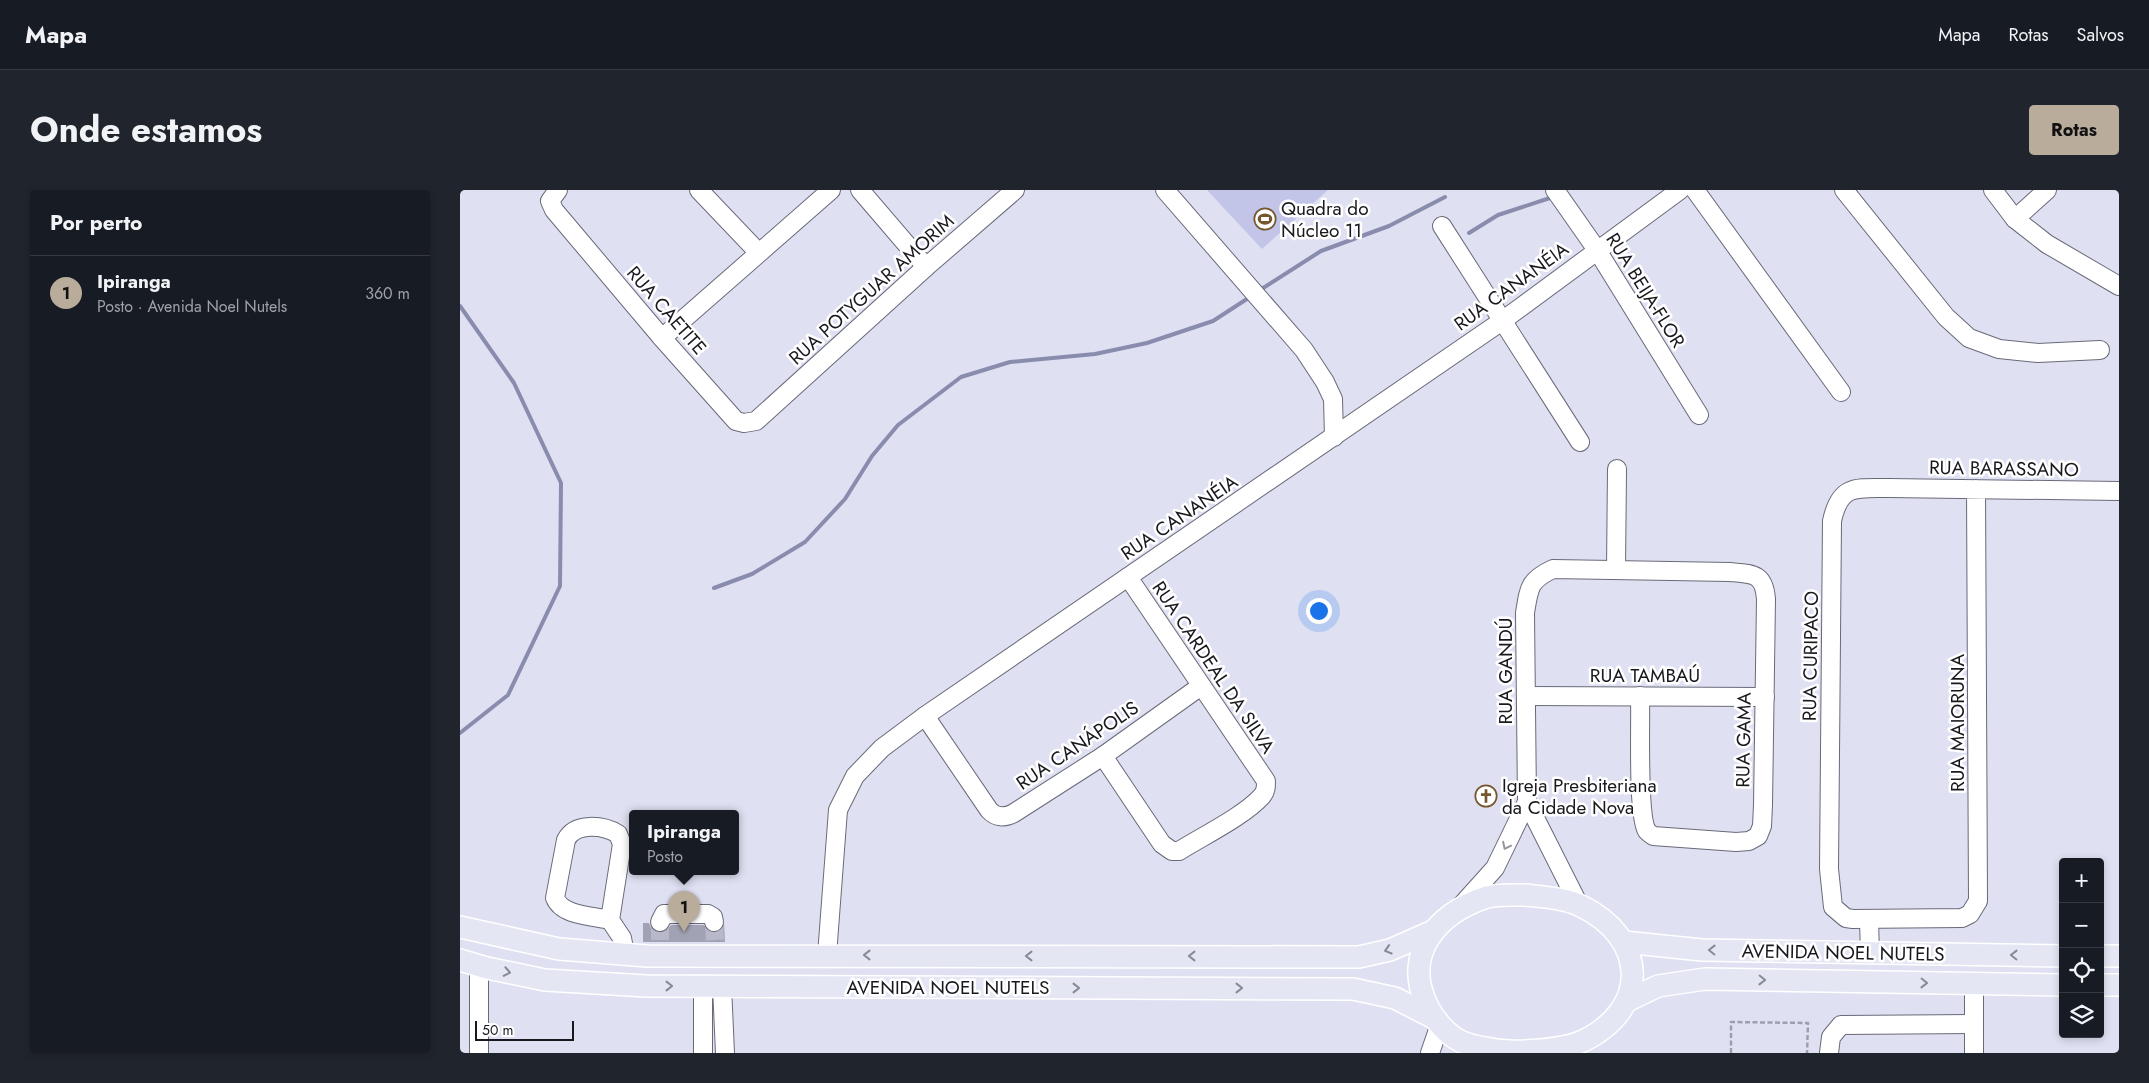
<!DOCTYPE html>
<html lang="pt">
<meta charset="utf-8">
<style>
body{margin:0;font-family:Jost,sans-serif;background:#20242c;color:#f1f3f6}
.controls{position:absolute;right:15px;bottom:15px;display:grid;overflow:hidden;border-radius:5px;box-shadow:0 2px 8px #0003}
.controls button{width:45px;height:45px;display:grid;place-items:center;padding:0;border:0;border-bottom:1px solid #363941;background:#171b24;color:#f1f3f6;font:25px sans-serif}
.scale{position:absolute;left:15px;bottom:12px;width:99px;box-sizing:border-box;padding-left:5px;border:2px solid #18181e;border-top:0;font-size:14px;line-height:18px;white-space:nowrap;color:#18181e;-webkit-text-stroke:4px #fff;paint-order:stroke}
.you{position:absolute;left:858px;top:420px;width:18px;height:18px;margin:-12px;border:4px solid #fff;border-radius:50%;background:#1a73e8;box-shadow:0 0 0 8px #1a73e833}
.badge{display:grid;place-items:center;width:32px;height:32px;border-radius:50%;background:#baac9b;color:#111;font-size:16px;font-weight:700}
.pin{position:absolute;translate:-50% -41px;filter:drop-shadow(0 1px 2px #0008)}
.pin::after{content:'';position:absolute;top:26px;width:18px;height:15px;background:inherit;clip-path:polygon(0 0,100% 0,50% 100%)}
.popup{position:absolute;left:169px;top:620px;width:110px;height:65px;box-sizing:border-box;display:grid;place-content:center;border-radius:5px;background:#171b24;filter:drop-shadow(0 1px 4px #0005);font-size:16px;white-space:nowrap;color:#9ea1a6}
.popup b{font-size:19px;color:#f1f3f6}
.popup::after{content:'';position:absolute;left:50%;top:100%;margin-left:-10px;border:10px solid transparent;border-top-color:#171b24}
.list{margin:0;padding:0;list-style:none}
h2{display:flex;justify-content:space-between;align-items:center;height:65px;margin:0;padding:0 20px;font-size:21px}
h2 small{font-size:16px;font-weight:400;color:#9ea1a6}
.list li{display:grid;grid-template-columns:32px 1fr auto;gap:15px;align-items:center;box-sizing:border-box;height:75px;padding:0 20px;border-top:1px solid #363941}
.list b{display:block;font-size:19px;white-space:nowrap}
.list p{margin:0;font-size:16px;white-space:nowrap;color:#9ea1a6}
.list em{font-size:16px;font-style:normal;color:#9ea1a6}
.icon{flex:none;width:28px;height:28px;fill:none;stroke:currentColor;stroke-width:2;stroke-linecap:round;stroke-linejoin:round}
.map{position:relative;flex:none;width:1659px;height:863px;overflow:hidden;border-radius:5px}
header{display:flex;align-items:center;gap:30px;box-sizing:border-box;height:70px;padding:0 25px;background:#171b24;border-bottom:1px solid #363941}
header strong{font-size:24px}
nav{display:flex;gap:28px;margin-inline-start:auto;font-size:18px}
.intro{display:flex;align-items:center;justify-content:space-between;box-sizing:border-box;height:120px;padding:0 30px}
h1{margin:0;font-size:35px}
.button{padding:12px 22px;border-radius:5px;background:#baac9b;color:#111;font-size:18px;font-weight:700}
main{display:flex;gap:30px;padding:0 30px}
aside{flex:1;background:#171b24;border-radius:5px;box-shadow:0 2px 8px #0003}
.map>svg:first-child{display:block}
</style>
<header>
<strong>Mapa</strong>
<nav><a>Mapa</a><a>Rotas</a><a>Salvos</a></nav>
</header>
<div class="intro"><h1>Onde estamos</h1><a class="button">Rotas</a></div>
<main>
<aside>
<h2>Por perto<small></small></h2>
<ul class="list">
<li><span class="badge">1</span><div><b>Ipiranga</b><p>Posto · Avenida Noel Nutels</p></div><em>360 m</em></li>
</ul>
</aside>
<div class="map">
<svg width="1659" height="863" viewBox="0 0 1659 863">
<rect width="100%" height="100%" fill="#dfe0f2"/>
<path fill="#c2c5e7" d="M747,0h121l-66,59z"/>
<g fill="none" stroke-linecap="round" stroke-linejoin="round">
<g stroke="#898cad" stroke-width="4">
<path d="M1009,43l29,-18 55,-18"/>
<path d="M800,100l61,-39 68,-25 56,-29"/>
<path d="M0,116l54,77 47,100 -1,103 -52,109 -48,38"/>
<path d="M254,398l38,-14 53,-32 40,-43 27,-43 26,-31 63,-48 49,-15 85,-8 52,-11 66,-22 37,-24"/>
</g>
</g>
<path fill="#a1a2b3" d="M183,733h6l2,5 9,5 6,-2 5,-6h33l6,7h6l5,-2 3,-7 1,19h-82z"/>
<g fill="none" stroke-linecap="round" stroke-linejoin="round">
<g stroke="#b7b8c8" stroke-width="18" stroke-dasharray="18 9" stroke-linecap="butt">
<path d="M200,732v20"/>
<path d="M254,732l1,20"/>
</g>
<g stroke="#696a79" stroke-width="20">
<g id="minor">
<path d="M98,0l-8,11 4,9 108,128 74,83 8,2 12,-2 170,-154 89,-77"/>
<path d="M239,0l59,62"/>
<path d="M400,0l66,77"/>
<path d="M705,0l139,160 21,32 8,17 1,38"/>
<path d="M1095,0l42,60 102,165"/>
<path d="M1235,0l146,202"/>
<path d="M1384,0l102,127 23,21 30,11 39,4 62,-3"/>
<path d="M1533,0l22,29 32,25 72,42"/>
<path d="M1555,29l32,-29"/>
<path d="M982,36l138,216"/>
<path d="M202,148l169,-148"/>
<path d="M1516,299l2,412 -8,13 -8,4 -109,1 -7,-1 -13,-11 -4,-38 3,-348c8,-37 24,-33 57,-33l230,3"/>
<path d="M1156,380l1,-101"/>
<path d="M1066,506l239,1"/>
<path d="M465,526l64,94c7,8 16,8 25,3l89,-57 98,-70"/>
<path d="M643,566l59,88 10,7h7c24,-15 65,-35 83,-55 4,-5 4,-9 4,-15l-138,-204"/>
<path d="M1119,715l-52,-103 -2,-189c4,-25 4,-33 28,-44l177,3c23,2 34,1 36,27l-3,206 -1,21 -4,10 -9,5 -13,1 -83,-6c-1,0 -6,-5 -6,-5 -10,-16 -6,-111 -7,-135"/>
<path d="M999,718l36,-40 32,-66"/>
<path d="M150,730c-17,-4 -48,-4 -55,-22l11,-58c9,-18 37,-15 52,-6l4,10 -12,76 12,18 3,16"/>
<path d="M1409,730l1,34"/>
<path d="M200,732l4,-8h44l5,3 1,5"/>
<path d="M367,765l11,-145 17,-34 27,-28 43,-32 577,-395 178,-131"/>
<path d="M1514,794v69"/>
<path d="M243,796v67"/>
<path d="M262,796l3,67"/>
<path d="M19,863v-88"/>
<path d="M970,863l10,-29"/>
<path d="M1369,863l2,-16 10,-12 133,-1"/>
</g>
</g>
<g stroke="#fff" stroke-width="24">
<g id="major">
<path d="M1065,705c18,2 40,3 56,11 66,32 70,102 2,135 -20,9 -65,12 -87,9 -10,-2 -27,-4 -36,-9 -14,-7 -27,-23 -33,-36 -25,-52 11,-92 60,-108 11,-3 26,-2 38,-2z"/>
<path d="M0,737l99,22 88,7 712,1 31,-7 43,-19"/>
<path d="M1164,752l78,8 361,6"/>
<path d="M1640,766h19"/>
<path d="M0,770l27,8 58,12 101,6 707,3 42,9 37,19"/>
<path d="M1640,795h19"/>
<path d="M1169,810l29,-14 47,-7 358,6"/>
</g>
</g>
<path stroke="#9e9fad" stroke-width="2.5" stroke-dasharray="5 2.5" stroke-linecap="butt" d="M1271,863v-31l77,1 -1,30"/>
<use href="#minor" stroke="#fff" stroke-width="18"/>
<use href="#major" stroke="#e5e6f4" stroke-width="21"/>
</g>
<defs><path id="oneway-chevron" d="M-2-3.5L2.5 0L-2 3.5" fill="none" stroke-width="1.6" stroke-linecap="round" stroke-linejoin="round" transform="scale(1.25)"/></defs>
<use stroke="#97979a" href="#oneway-chevron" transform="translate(1046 656) rotate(116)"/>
<g stroke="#898994">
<use href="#oneway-chevron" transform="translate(928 760) rotate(163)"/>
<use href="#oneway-chevron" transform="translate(1252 760) rotate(-179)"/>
<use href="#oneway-chevron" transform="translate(407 765) rotate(-180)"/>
<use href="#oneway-chevron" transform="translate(1554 765) rotate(-179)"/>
<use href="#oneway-chevron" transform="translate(569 766) rotate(-180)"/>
<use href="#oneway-chevron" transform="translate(732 766) rotate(-180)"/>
<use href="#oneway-chevron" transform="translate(47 782) rotate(11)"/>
<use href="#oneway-chevron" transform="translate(1302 790) rotate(1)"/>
<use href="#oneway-chevron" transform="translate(1464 793) rotate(1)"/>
<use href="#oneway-chevron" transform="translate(209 796)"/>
<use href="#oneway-chevron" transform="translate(616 798)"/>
<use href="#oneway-chevron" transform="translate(779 798)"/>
</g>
<defs>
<g id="stadium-ring" transform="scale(1.125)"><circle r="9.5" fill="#fff" stroke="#76562c" stroke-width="1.5"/><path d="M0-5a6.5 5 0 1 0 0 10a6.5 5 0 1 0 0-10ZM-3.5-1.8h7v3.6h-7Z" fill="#76562c"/></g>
<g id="church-ring" transform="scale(1.125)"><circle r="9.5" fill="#fff" stroke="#76562c" stroke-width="1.5"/><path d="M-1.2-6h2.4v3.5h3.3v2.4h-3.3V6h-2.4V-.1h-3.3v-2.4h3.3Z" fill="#76562c"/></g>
</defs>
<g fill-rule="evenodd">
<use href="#stadium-ring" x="805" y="29"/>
<use href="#church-ring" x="1026" y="606"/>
</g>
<g text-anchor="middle" stroke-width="5" stroke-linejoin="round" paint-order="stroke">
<g font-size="19" fill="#18181e" stroke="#fff" text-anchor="start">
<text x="821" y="25">Quadra do<tspan x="821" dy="22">Núcleo 11</tspan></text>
<text x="1042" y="602">Igreja Presbiteriana<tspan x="1042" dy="22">da Cidade Nova</tspan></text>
</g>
<g font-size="19" fill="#18181e" stroke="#fff">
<text transform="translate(1051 96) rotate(-36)" y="7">RUA CANANÉIA</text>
<text transform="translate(411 99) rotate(-42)" y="7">RUA POTYGUAR AMORIM</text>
<text transform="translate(1186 100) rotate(58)" y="7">RUA BEIJA-FLOR</text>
<text transform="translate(207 120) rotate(49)" y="7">RUA CAETITE</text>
<text transform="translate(1544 278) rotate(1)" y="7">RUA BARASSANO</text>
<text transform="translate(719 327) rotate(-34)" y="7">RUA CANANÉIA</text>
<text transform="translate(1350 466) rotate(-89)" y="7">RUA CURIPACO</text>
<text transform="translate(754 477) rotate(56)" y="7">RUA CARDEAL DA SILVA</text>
<text transform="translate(1045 481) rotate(-90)" y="7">RUA GANDÚ</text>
<text x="1185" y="492">RUA TAMBAÚ</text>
<text transform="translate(1497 533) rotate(-90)" y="7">RUA MAIORUNA</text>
<text transform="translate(1283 550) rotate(-89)" y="7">RUA GAMA</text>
<text transform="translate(617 555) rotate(-34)" y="7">RUA CANÁPOLIS</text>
<text transform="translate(1383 762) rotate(1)" y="7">AVENIDA NOEL NUTELS</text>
<text x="488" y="804">AVENIDA NOEL NUTELS</text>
</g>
</g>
</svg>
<div class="controls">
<button>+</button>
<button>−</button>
<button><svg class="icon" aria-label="locate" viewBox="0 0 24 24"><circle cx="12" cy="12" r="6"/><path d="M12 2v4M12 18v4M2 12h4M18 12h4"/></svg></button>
<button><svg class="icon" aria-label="layers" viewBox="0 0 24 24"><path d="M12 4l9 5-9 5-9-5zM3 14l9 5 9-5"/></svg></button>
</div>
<div class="scale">50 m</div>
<div class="you"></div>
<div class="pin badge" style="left:224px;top:742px">1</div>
<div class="popup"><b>Ipiranga</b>Posto</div>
</div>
</main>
